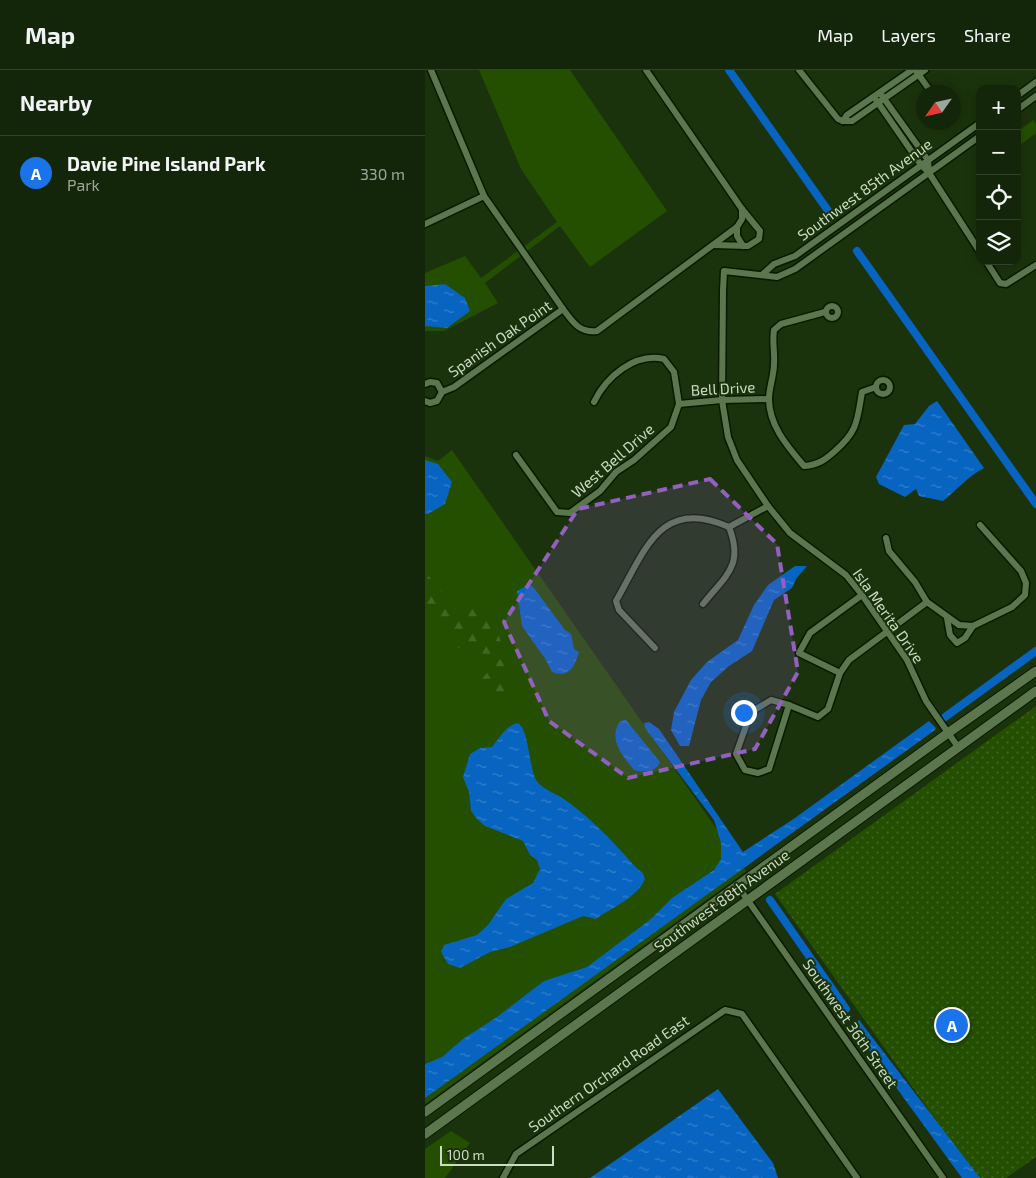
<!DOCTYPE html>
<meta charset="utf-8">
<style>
body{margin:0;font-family:"Exo 2",sans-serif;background:#1d2e12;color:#f1f3f6}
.controls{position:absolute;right:15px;top:15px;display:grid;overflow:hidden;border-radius:10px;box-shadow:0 2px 12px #0003}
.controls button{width:45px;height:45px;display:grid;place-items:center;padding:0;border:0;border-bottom:1px solid #33432a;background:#142609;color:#f1f3f6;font:25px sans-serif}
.compass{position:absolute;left:491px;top:15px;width:45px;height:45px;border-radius:50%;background:#142609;box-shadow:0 2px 12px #0003;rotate:236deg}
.scale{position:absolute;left:15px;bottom:12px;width:114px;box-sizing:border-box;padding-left:5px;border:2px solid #cbdbc4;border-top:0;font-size:14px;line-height:18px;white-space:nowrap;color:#cbdbc4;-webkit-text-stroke:4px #1b330c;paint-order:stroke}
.you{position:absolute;left:318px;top:642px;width:18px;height:18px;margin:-12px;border:4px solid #fff;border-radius:50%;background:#1a73e8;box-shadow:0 0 0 8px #1a73e833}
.badge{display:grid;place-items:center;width:32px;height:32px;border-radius:50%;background:#1a73e8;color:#fff;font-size:16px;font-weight:700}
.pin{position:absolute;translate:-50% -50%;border:2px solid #fff;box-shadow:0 1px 5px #0006}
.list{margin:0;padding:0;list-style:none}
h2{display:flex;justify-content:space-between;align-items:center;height:65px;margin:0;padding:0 20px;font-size:21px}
h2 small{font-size:16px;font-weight:400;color:#9da59c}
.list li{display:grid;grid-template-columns:32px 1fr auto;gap:15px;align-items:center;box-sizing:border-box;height:75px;padding:0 20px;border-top:1px solid #33432a}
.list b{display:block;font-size:19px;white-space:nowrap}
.list p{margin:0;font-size:16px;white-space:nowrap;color:#9da59c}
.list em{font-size:16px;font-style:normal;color:#9da59c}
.icon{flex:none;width:28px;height:28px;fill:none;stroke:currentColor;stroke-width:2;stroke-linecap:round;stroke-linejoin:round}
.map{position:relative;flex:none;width:611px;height:1108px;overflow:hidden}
header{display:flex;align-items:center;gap:30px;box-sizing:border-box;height:70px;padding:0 25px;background:#142609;border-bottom:1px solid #33432a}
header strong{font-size:24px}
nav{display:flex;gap:28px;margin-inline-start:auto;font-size:18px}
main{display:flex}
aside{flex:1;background:#142609}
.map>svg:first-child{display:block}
</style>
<header>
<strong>Map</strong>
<nav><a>Map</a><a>Layers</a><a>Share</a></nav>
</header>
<main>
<aside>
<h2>Nearby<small></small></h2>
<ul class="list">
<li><span class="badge">A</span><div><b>Davie Pine Island Park</b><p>Park</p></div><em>330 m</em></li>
</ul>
</aside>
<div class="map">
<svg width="611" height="1108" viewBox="0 0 611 1108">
<defs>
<pattern id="forest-firs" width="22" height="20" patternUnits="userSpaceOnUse" patternTransform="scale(1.25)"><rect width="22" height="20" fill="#244e00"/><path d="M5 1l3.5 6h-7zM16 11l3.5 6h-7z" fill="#426724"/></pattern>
<pattern id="park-dots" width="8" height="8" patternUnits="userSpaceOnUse" patternTransform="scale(1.25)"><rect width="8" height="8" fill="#244e00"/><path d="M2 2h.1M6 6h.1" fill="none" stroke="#426724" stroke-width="1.8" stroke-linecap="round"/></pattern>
<pattern id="water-ripples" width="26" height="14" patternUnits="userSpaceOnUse" patternTransform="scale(1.25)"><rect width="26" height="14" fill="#0764c1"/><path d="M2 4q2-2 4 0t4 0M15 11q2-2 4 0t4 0" fill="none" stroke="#3581ca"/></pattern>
</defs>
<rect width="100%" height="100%" fill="#1b330c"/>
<g fill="#244e00">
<path d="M54,0h91l97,141 -77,56 -30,-41 -75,57 13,20 -54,28h-19v-58l40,-17 16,22 76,-56 -36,-53z"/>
<path d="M608,50l3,4v9l-17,13 -2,-14z"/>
<path d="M27,380l294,421 -321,233v-648l13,5z"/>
<path d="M26,1061l19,12 -25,35h-20v-29z"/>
</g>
<path fill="url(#forest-firs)" d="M0,502l32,36 16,-1 17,5c10,21 25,70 13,91 -11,-3 -18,-12 -22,-23l10,-12c-7,-18 -15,-22 -33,-20 -14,-12 -1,-26 -27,-34l-6,-10z"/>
<path fill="url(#park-dots)" d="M611,636v451l-30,21h-29l-202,-284z"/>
<g fill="url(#water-ripples)">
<path d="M20,214l20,14 5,13 -23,17 -22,-2v-40z"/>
<path d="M512,331l47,67c-16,8 -27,22 -41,33l-24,-5 -3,-7 -11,8 -26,-13 -3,-7 28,-52 11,-1 14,-18z"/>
<path d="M0,390l13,4 14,18 -7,22 -17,10h-3z"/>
<path d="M370,496h12l-11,13 -4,9 -18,12 -22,51 -23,15 -18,16 -10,18 -12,46h-9l-9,-16 3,-18 17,-32 16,-18 31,-22 16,-35 14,-20z"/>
<path d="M104,514l5,4 31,42 6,4 3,15 5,3c-4,14 -10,27 -27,20l-6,-12 -24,-34 -5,-35z"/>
<path d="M201,650l34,42c-3,10 -17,11 -26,8 -12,-15 -26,-30 -14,-49z"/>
<path d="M504,651l7,7 -1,2 -510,368v-34l17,-7 21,-18 34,-22 47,-36 43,-14 64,-48 21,-21 42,-28 7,-11v-16l-7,-23 -69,-92 -1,-5 5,-1 10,7 84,123 52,-34z"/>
<path d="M93,653c11,7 11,44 18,57 6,9 19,13 28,19 20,14 41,34 57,52 8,8 13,16 22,22l2,6c-7,18 -34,29 -49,40l-13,-3 -73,31 -20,5 -30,16 -12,-4 -7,-12 3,-7 33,-10 11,-10 18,-26 27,-16 7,-14 -3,-9 -7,-5 -7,-14 -38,-15 -8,-7 -6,-8 -2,-19 -6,-15 7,-23 10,-6 12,-1c7,-8 14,-22 26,-24z"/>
<path d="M434,950l121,158h-18l-109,-150z"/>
<path d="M293,1019l55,74 5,15h-188z"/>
</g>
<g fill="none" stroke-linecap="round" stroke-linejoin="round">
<g stroke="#0764c1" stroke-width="8">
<path d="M304,0l100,142"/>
<path d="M432,181l179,253"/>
<path d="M520,647l91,-66"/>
<path d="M345,830l76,109"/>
</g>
<g stroke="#081900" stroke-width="9">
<g id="street">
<path d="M6,0l53,126 79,113"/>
<path d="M221,0l96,139 18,22 -1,8 -11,7 -34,-1"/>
<path d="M374,0l39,49 5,2"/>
<path d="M491,1l15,21"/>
<path d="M455,23l48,67 1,13"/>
<path d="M592,26l19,-14"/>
<path d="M449,27l47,68 8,8 51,79"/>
<path d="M592,40l19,-14"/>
<path d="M418,51h9l73,-51"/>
<path d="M418,51l4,-6 65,-45"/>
<path d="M0,154l59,-28"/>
<path d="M312,157v9l6,10"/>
<path d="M561,191l14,22 6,1 30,-19"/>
<path d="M338,204l11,-10 21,-8 185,-133"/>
<path d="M298,220l1,-19 53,6 18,-8 185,-133"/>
<path d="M298,222l-1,108 6,37 9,23 31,46 22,27 56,42 16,20 45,65 19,41 32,46"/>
<circle cx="407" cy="242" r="6"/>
<path d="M400,242l-44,12 -7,6c-2,12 1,23 0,34 0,12 -5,23 -5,35 0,27 19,48 35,67 14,-1 21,-6 31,-15 23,-20 22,-30 27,-59l14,-5"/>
<circle cx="458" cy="317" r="7"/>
<path d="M0,314l5,-2 7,1 5,9 -5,9 -7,2 -5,-2"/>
<path d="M17,322l12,-5 109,-78c10,13 16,24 34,22l140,-104 5,-8v-10"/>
<path d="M254,334l43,-4 47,-1"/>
<path d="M91,385l41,57 13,1 30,-22 16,-19 18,-12 37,-33 8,-23 -5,-32 -10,-13c-29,-7 -58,18 -70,43"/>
<path d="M304,457l39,-21"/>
<path d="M461,468l3,13 26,31 12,20 32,23 14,1 39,-19 13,-12 1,-12 -5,-12 -41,-46"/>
<path d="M278,534c23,-29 41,-38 26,-77"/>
<path d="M522,548l3,17 7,8 8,-5 8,-12"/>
<path d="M230,578l-36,-38 -3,-9c29,-50 44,-105 113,-74"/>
<path d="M415,603l-41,-20 11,-20 52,-38"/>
<path d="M346,630l18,5 -20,64 -11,4 -13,-3 -9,-16 15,-42z"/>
<path d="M364,635l29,12 10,-8 12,-36 9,-13 78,-58"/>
<path d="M312,815l206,293"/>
<path d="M78,1108l13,-24 209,-144 17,4 115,164"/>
</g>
</g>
<g stroke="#081900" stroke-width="11">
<g id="secondary">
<path d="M0,1042l523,-379 88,-62"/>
<path d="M0,1064l611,-443"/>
</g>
</g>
<use href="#street" stroke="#5c774e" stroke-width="6"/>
<use href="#secondary" stroke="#5c774e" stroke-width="9"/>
</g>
<path fill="#9360c0" fill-opacity="0.2" stroke="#9360c0" stroke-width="4" stroke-dasharray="10 6" stroke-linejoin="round" d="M285,409l67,65 21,128 -43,77 -127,29 -79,-57 -45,-99 74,-113z"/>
<g text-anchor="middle" stroke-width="4" stroke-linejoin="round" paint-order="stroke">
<g font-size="15" fill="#cbdbc4" stroke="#1b330c">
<text transform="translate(440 120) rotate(-36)" y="5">Southwest 85th Avenue</text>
<text transform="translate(75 269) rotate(-35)" y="5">Spanish Oak Point</text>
<text transform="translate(298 319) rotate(-3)" y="5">Bell Drive</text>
<text transform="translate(188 391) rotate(-41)" y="5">West Bell Drive</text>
<text transform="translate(463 546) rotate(55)" y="5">Isla Merita Drive</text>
<text transform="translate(297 831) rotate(-36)" y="5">Southwest 88th Avenue</text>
<text transform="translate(425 954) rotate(55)" y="5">Southwest 36th Street</text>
<text transform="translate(184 1004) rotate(-35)" y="5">Southern Orchard Road East</text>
</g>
</g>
</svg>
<div class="controls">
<button>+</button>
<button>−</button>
<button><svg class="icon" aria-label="locate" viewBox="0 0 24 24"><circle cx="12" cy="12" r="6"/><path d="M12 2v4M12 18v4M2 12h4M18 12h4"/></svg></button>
<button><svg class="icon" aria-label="layers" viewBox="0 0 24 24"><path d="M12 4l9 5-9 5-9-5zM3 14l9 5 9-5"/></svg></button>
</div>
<svg class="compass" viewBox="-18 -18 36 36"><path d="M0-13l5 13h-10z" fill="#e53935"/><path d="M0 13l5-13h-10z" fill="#9da59c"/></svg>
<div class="scale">100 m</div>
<div class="you"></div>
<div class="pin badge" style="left:527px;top:955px">A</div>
</div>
</main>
